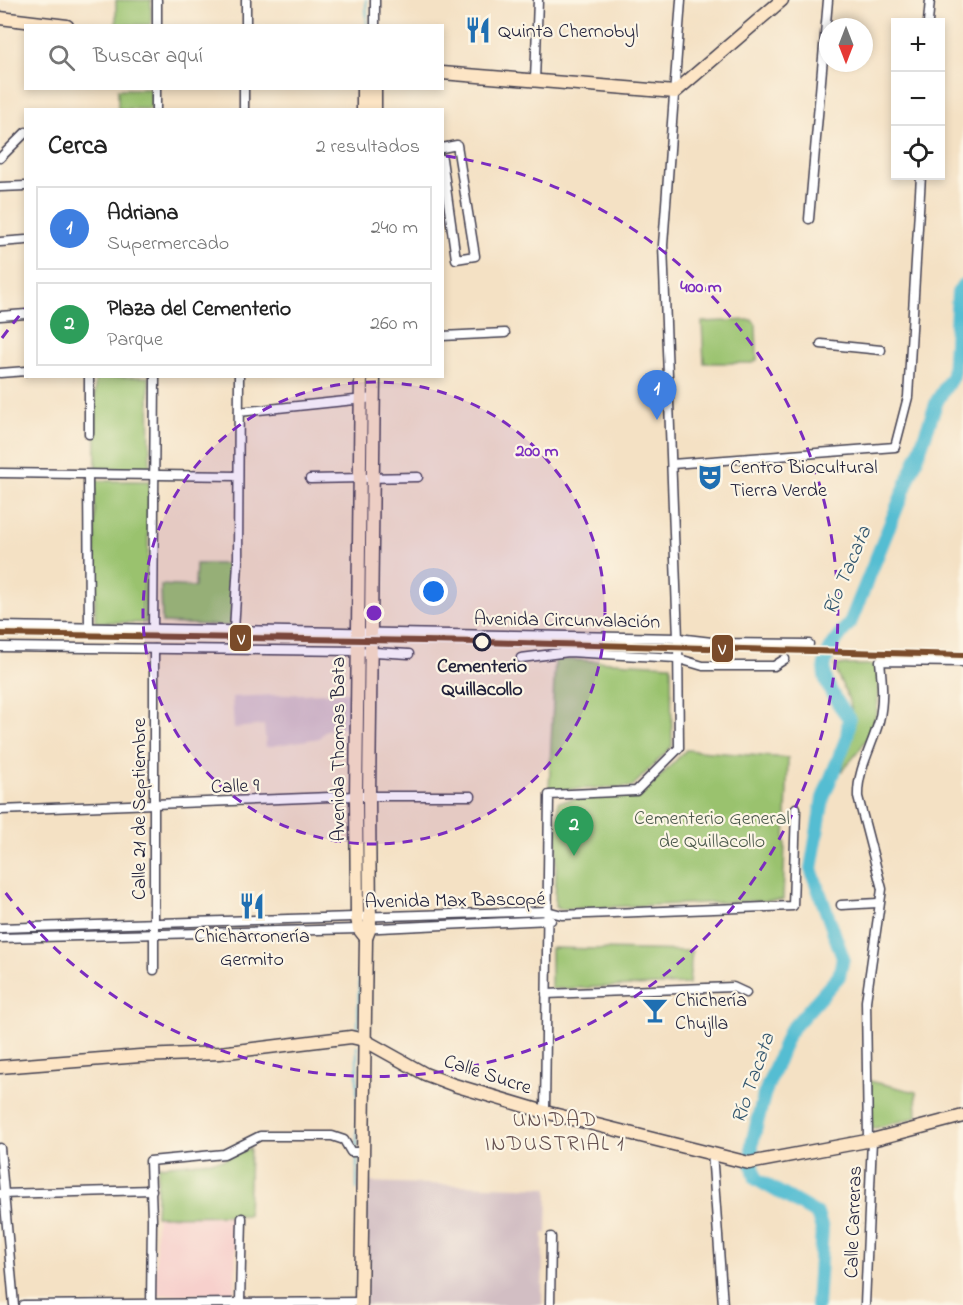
<!DOCTYPE html>
<html lang="es">
<meta charset="utf-8">
<style>
body{margin:0;font-family:"Indie Flower",sans-serif;background:#f2f2f2;color:#222}
.controls{position:absolute;right:18px;top:18px;display:grid;overflow:hidden;border-radius:0px;box-shadow:0 3px 9px #0003}
.controls button{width:54px;height:54px;display:grid;place-items:center;padding:0;border:0;border-bottom:2px solid #e0e0e0;background:#fff;color:#222;font:30px sans-serif}
.compass{position:absolute;left:819px;top:18px;width:54px;height:54px;border-radius:50%;background:#fff;box-shadow:0 3px 9px #0003;rotate:180deg}
.you{position:absolute;left:434px;top:592px;width:21px;height:21px;margin:-15px;border:4px solid #fff;border-radius:50%;background:#1a73e8;box-shadow:0 0 0 9px #1a73e833}
.badge{display:grid;place-items:center;width:39px;height:39px;border-radius:50%;background:#7c3aed;color:#fff;font-size:20px;font-weight:700}
.pin{position:absolute;translate:-50% -50px;filter:drop-shadow(0 2px 3px #0008)}
.pin::after{content:'';position:absolute;top:32px;width:21px;height:18px;background:inherit;clip-path:polygon(0 0,100% 0,50% 100%)}
.list{margin:0;padding:0;list-style:none}
h2{display:flex;justify-content:space-between;align-items:center;height:78px;margin:0;padding:0 24px;font-size:26px}
h2 small{font-size:20px;font-weight:400;color:#767676}
.list li{display:grid;grid-template-columns:39px 1fr auto;gap:18px;align-items:center;box-sizing:border-box;height:84px;margin:0 12px 12px;padding:0 12px;border:2px solid #e0e0e0;border-radius:0px}
.list b{display:block;font-size:22px;white-space:nowrap}
.list p{margin:0;font-size:20px;white-space:nowrap;color:#767676}
.list em{font-size:20px;font-style:normal;color:#767676}
.icon{flex:none;width:33px;height:33px;fill:none;stroke:currentColor;stroke-width:2;stroke-linecap:round;stroke-linejoin:round}
.map{position:relative;flex:none;width:963px;height:1305px;overflow:hidden}
.search{position:absolute;background:#fff;box-shadow:0 3px 9px #0003;left:24px;top:24px;width:420px;height:66px;display:flex;align-items:center;gap:15px;box-sizing:border-box;padding:0 21px;border-radius:0px;color:#767676;font-size:22px}
.panel{position:absolute;background:#fff;box-shadow:0 3px 9px #0003;left:24px;top:108px;width:420px;height:270px;border-radius:0px}
.map>svg:first-child{display:block}
</style>
<div class="map">
<svg width="963" height="1305" viewBox="0 0 963 1305">
<rect width="100%" height="100%" fill="#fcf5e5"/>
<filter id="ink" filterUnits="userSpaceOnUse"><feTurbulence type="fractalNoise" baseFrequency=".0167" numOctaves="2"/><feDisplacementMap in="SourceGraphic" scale="12" xChannelSelector="R" yChannelSelector="G"/><feConvolveMatrix kernelMatrix="1 2 1 2 8 2 1 2 1" color-interpolation-filters="sRGB"/></filter>
<filter id="wash" filterUnits="userSpaceOnUse"><feTurbulence type="fractalNoise" baseFrequency=".008" numOctaves="4" result="noise"/><feDisplacementMap in="SourceGraphic" scale="24" xChannelSelector="R" yChannelSelector="G"/><feGaussianBlur stdDeviation="1.35" result="paint"/><feColorMatrix in="noise" values="0 0 0 0 0 0 0 0 0 0 0 0 0 0 0 0 0 1.4 0 .05"/><feComposite in="paint" operator="in"/></filter>
<g filter="url(#wash)">
<rect width="100%" height="100%" fill="#f4e1c4"/>
<path fill="#f7d0cc" d="M236,1215l-1,75 -4,4 -70,1 -5,-5v-74z"/>
<g fill="#d2bec3">
<path d="M349,692v34l-23,4 -7,8 -53,9 -2,-22 -30,3 -2,-31z"/>
<path d="M367,1182l181,6 -1,45h-4l-1,72h-176z"/>
</g>
<g fill="#9ac26e" stroke="#5e7254" stroke-width="1.5">
<rect x="116" y="0" width="35" height="25"/>
<rect x="118" y="89" width="33" height="20"/>
<path d="M752,320l4,5 1,35 -4,3h-49l-2,-41z"/>
<path d="M95,377h54l1,93 -54,-2z"/>
<path d="M95,481h54l-2,142 -52,-1z"/>
<path d="M196,564h38l-3,62 -69,-3 -1,-38 34,2z"/>
<path d="M555,659l116,6 1,81 -40,41 -83,3z"/>
<path d="M835,665h42c4,51 -1,69 -36,107 7,-23 17,-44 9,-68 -4,-15 -12,-23 -15,-39z"/>
<path d="M686,750l102,8 -5,142 -223,9 -5,-2 3,-105 35,-6h48z"/>
<path d="M551,948l141,3 -3,33 -138,5z"/>
<path d="M870,1081l46,11 1,25 -45,12z"/>
<path d="M250,1148l-2,67 -92,1 2,-50 64,-6z"/>
</g>
<g fill="none" stroke-linecap="round" stroke-linejoin="round">
<g stroke="#55bdd2" stroke-width="2">
<path d="M366,0l1,26"/>
<path d="M358,1028l2,-87"/>
<path d="M357,1147v-101"/>
<path d="M357,1189v-32"/>
</g>
<path stroke="#55bdd2" stroke-width="14" d="M817,1305l5,-76 -5,-15 -61,-35 -4,-16v-20l12,-48 25,-63 50,-56 4,-18 -32,-89 12,-71 24,-61 2,-19c-31,-41 -35,-54 1,-95l67,-165 20,-57 16,-26 5,-82 5,-8"/>
</g>
</g>
<g filter="url(#ink)">
<g fill="none" stroke-linecap="round" stroke-linejoin="round">
<g stroke="#423f50" stroke-width="11">
<g id="street">
<path d="M928,22l2,-22"/>
<path d="M157,26v-26"/>
<path d="M246,26v-26"/>
<path d="M375,26v-26"/>
<path d="M535,80l3,-80"/>
<path d="M156,110v-22"/>
<path d="M244,110v-22"/>
<path d="M442,148l15,-3 18,111 -19,3 -14,-100"/>
<path d="M0,158l26,-26"/>
<path d="M0,187l26,-1"/>
<path d="M809,219l19,-219"/>
<path d="M0,242l26,-2"/>
<path d="M0,316l26,-2"/>
<path d="M442,336l63,-3"/>
<path d="M821,344l60,6"/>
<path d="M0,373l26,-2"/>
<path d="M89,376v58"/>
<path d="M239,412l135,-14"/>
<path d="M672,464l223,-17 13,-50 13,-221"/>
<path d="M0,473l238,3"/>
<path d="M88,476l1,152"/>
<path d="M310,479l108,-2"/>
<path d="M0,626l678,12 42,5 89,1"/>
<path d="M153,630l2,-254"/>
<path d="M234,631l4,-69 1,-186"/>
<path d="M0,647l357,4 52,3"/>
<path d="M521,658l48,-6 107,6 27,8h71l11,-7"/>
<path d="M0,810l356,-14h115"/>
<path d="M841,905l37,-2"/>
<path d="M0,928l547,-17 15,4 231,-9 3,-98"/>
<path d="M0,938l359,-9 192,-9"/>
<path d="M154,970v-321"/>
<path d="M546,994l187,-7 13,6"/>
<path d="M545,1112l4,-317 87,-4 43,-43 -1,-110 -15,-393 18,-245"/>
<path d="M868,1140l-2,-139 16,-112 -24,-92c-1,-27 14,-50 21,-76 5,-20 3,-40 1,-60l83,1"/>
<path d="M0,1148l14,157"/>
<path d="M712,1152l11,153"/>
<path d="M0,1194l152,-4"/>
<path d="M240,1302l2,-84"/>
<path d="M23,1305l338,-3"/>
<path d="M151,1305l1,-86 -2,-58 74,-7 36,-18h72l12,4 7,12h11"/>
<path d="M550,1305l1,-68"/>
<path d="M865,1305l7,-165"/>
</g>
</g>
<g stroke="#423f50" stroke-width="15">
<g id="secondary">
<path d="M0,18l67,8"/>
<path d="M442,73l233,19 107,-92"/>
<path d="M363,110v-22"/>
<path d="M375,110v-22"/>
<path d="M361,376l-5,420 1,122 2,11 7,9"/>
<path d="M0,1067l140,-11 80,-3 131,-16 13,3 61,34 29,11 91,27 204,51 123,-23 91,-24"/>
<path d="M361,1305l5,-367 4,-10 -1,-133 5,-419"/>
</g>
</g>
<use href="#street" stroke="#fff" stroke-width="8"/>
<use href="#secondary" stroke="#fde5c5" stroke-width="12"/>
<g stroke="#fcf5e5" stroke-width="10">
<path id="rail-1" d="M0,634l482,8 481,13"/>
</g>
<use href="#rail-1" stroke="#7a4b2a" stroke-width="6"/>
</g>
</g>
<circle cx="374" cy="613" r="231" fill="#7b2cbf" fill-opacity=".12"/>
<g fill="none" stroke="#7b2cbf" stroke-width="3" stroke-dasharray="10 8">
<circle cx="374" cy="613" r="231"/>
<path d="M2 338A463 463 0 0 1 25 309M446 156A463 463 0 1 1 2 888"/>
</g>
<defs>
<g id="restaurant-bare" transform="scale(2.07)"><path d="M-5-6h1v4h1v-4h1v4h1v-4h1v5L-1.5 .5V6h-2V.5L-5-1ZM5-6V6H3V1.5H1.5Q1.5-4 5-6Z" fill="#1f6fb2" stroke="#fcf5e5" stroke-width="2.5" paint-order="stroke"/></g>
<g id="theatre-bare" transform="scale(2.07)"><path d="M-5-5.5Q0-4 5-5.5V0Q5 5 0 6Q-5 5-5 0ZM-3.3-2.5H-1v1.5H-3.3ZM1-2.5H3.3v1.5H1ZM-2.8 1Q0 5.5 2.8 1Z" fill="#1f6fb2" stroke="#fcf5e5" stroke-width="2.5" paint-order="stroke"/></g>
<g id="bar-bare" transform="scale(2.07)"><path d="M-6-5H6L.8 .8V4.5H3.5V6h-7V4.5H-.8V.8Z" fill="#1f6fb2" stroke="#fcf5e5" stroke-width="2.5" paint-order="stroke"/></g>
</defs>
<g fill-rule="evenodd">
<use href="#restaurant-bare" x="478" y="30"/>
<use href="#theatre-bare" x="710" y="477"/>
<use href="#restaurant-bare" x="252" y="906"/>
<use href="#bar-bare" x="655" y="1010"/>
</g>
<circle fill="#fcf5e5" stroke="#22223b" stroke-width="3" cx="482" cy="642" r="8"/>
<g text-anchor="middle" stroke-width="4.5" stroke-linejoin="round" paint-order="stroke">
<g font-size="20" fill="#22223b" stroke="#fcf5e5" text-anchor="start">
<text x="498" y="37">Quinta Chernobyl</text>
<text x="730" y="473">Centro Biocultural<tspan x="730" dy="23">Tierra Verde</tspan></text>
<text x="252" y="942" text-anchor="middle">Chicharronería<tspan x="252" dy="23">Germito</tspan></text>
<text x="675" y="1006">Chichería<tspan x="675" dy="23">Chujlla</tspan></text>
</g>
<g font-size="20" fill="#22223b" stroke="#fcf5e5">
<text transform="translate(567 619) rotate(1)" y="7">Avenida Circunvalación</text>
<text transform="translate(337 749) rotate(-90)" y="7">Avenida Thomas Bata</text>
<text transform="translate(235 785) rotate(-2)" y="7">Calle 9</text>
<text transform="translate(138 809) rotate(-90)" y="7">Calle 21 de Septiembre</text>
<text transform="translate(455 899) rotate(-1)" y="7">Avenida Max Bascopé</text>
<text transform="translate(488 1073) rotate(18)" y="7">Calle Sucre</text>
<text transform="translate(852 1222) rotate(-88)" y="7">Calle Carreras</text>
</g>
<g font-size="20" font-weight="bold" fill="#22223b" stroke="#fcf5e5">
<text x="482" y="672">Cementerio<tspan x="482" dy="23">Quillacollo</tspan></text>
</g>
<g font-size="20" fill="#4c5a4d" stroke="#fcf5e5">
<text x="712" y="824">Cementerio General<tspan x="712" dy="23">de Quillacollo</tspan></text>
</g>
<g font-size="21" font-style="italic" fill="#345870" stroke="#fcf5e5">
<text transform="translate(846 570) rotate(-67)" y="7">Río Tacata</text>
<text transform="translate(752 1078) rotate(-71)" y="7">Río Tacata</text>
</g>
<g font-size="21" letter-spacing="1.5" fill="#665151" stroke="#fcf5e5">
<text x="555" y="1126">UNIDAD<tspan x="555" dy="24">INDUSTRIAL 1</tspan></text>
</g>
</g>
<circle cx="374" cy="613" r="9" fill="#7b2cbf" stroke="#fcf5e5" stroke-width="3"/>
<g font-size="18" text-anchor="middle" font-weight="bold" fill="#7b2cbf" stroke="#fcf5e5" stroke-width="4.5" stroke-linejoin="round" paint-order="stroke">
<text x="701" y="292">400 m</text>
<text x="537" y="456">200 m</text>
</g>
<g stroke="#fcf5e5" stroke-width="2">
<rect x="229" y="624" width="23" height="28" rx="6" fill="#7a4b2a"/>
<rect x="711" y="634" width="23" height="29" rx="6" fill="#7a4b2a"/>
</g>
<g font-size="16" text-anchor="middle" font-weight="bold" fill="#fff">
<text x="241" y="644">V</text>
<text x="722" y="654">V</text>
</g>
</svg>
<div class="controls">
<button>+</button>
<button>−</button>
<button><svg class="icon" aria-label="locate" viewBox="0 0 24 24"><circle cx="12" cy="12" r="6"/><path d="M12 2v4M12 18v4M2 12h4M18 12h4"/></svg></button>
</div>
<svg class="compass" viewBox="-18 -18 36 36"><path d="M0-13l5 13h-10z" fill="#e53935"/><path d="M0 13l5-13h-10z" fill="#767676"/></svg>
<div class="you"></div>
<div class="pin badge" style="left:657px;top:420px;background:#3f7fe0">1</div>
<div class="pin badge" style="left:574px;top:856px;background:#2e9e5b">2</div>
<div class="search"><svg class="icon" aria-label="search" viewBox="0 0 24 24"><circle cx="10" cy="10" r="6"/><path d="M15 15l6 6"/></svg>Buscar aquí</div>
<section class="panel">
<h2>Cerca<small>2 resultados</small></h2>
<ul class="list">
<li><span class="badge" style="background:#3f7fe0">1</span><div><b>Adriana</b><p>Supermercado</p></div><em>240 m</em></li>
<li><span class="badge" style="background:#2e9e5b">2</span><div><b>Plaza del Cementerio</b><p>Parque</p></div><em>260 m</em></li>
</ul>
</section>
</div>
